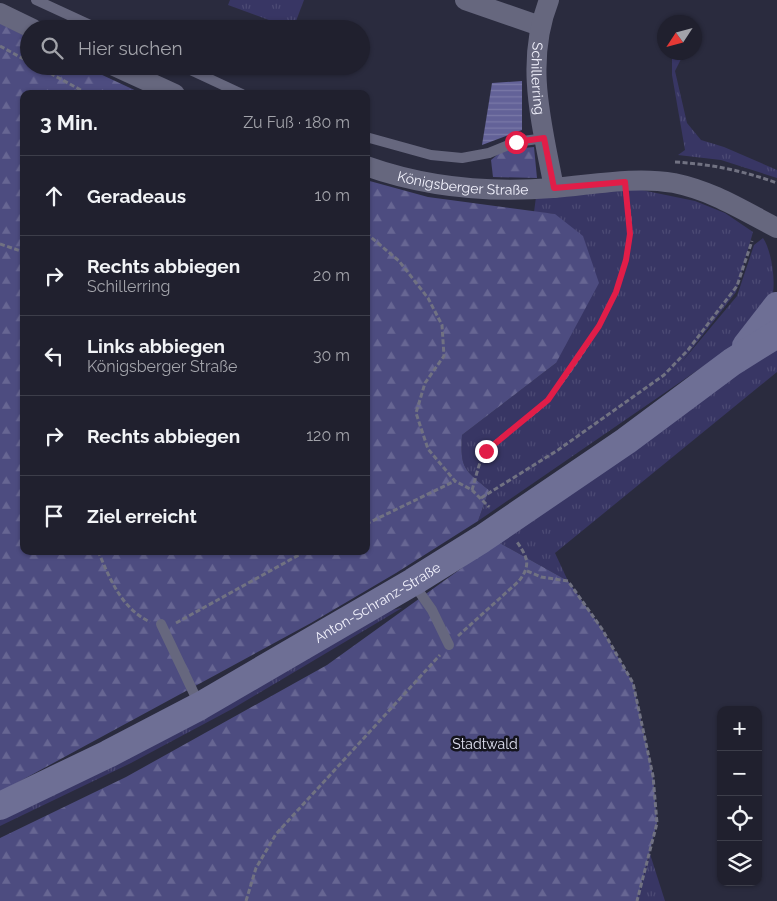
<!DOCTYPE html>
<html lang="de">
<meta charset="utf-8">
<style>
body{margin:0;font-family:Raleway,sans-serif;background:#2d2d3a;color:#f1f3f6}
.controls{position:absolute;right:15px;bottom:15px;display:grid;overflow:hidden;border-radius:10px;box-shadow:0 1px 4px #0004}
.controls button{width:45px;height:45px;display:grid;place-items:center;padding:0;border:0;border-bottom:1px solid #3d3e4a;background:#20202e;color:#f1f3f6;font:25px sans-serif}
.compass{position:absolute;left:657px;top:15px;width:45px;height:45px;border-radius:50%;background:#20202e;box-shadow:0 1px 4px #0004;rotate:234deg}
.stop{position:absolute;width:15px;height:15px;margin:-11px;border:4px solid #e11d48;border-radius:50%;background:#fff}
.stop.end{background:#e11d48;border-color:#fff;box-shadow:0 1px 5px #0008}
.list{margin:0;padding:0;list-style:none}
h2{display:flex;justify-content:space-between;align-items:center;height:65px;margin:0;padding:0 20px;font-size:21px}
h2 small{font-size:16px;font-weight:400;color:#a2a3aa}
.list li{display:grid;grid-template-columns:32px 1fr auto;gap:15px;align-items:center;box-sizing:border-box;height:80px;padding:0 20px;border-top:1px solid #3d3e4a}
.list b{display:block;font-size:19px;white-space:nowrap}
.list p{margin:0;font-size:16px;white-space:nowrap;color:#a2a3aa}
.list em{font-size:16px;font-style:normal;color:#a2a3aa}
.icon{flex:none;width:28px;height:28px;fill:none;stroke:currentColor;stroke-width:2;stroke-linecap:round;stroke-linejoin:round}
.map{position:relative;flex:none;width:777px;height:901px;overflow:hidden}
.search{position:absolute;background:#20202e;box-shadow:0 1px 4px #0004;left:20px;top:20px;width:350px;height:55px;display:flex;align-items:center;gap:12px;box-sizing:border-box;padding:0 18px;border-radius:28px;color:#a2a3aa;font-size:19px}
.panel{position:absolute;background:#20202e;box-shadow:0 1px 4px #0004;left:20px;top:90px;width:350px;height:465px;border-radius:10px}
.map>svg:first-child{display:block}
</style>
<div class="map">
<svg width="777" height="901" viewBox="0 0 777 901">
<defs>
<pattern id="grass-tufts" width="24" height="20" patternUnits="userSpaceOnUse" patternTransform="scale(1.25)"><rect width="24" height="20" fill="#383664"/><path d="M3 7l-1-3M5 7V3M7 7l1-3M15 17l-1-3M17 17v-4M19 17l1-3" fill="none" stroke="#4c4a74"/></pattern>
<pattern id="forest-firs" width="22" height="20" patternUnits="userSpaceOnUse" patternTransform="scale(1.25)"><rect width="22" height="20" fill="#4d4c80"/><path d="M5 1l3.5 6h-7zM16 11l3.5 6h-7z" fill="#676693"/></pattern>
<pattern id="water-rules" width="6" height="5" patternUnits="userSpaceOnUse" patternTransform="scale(1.25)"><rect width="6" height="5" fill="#636298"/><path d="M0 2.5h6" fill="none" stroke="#7a79a7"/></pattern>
</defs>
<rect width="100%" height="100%" fill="#2a2b3e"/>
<g fill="url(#grass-tufts)">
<path d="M230,0h74l-11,29 -65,-24z"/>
<path d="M672,53h12l-9,18 12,52 14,17 23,7 53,23v8l-56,-18 -43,-5 7,-5 -13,-75z"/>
<path d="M632,188l63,13 30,12 28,19 -17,60 -55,71 56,-67 17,-51 9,-7c9,13 14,48 8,63 -7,13 -19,26 -28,38l-265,182 11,-31c-25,-20 -29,-22 -27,-55l94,-72 -1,-149 -21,-2 2,-15z"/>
<path d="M777,342v30l-222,181 13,28 -70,-39z"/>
<path d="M402,608l-170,101 -101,54 -131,63v-6l125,-62 266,-148z"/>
<path d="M650,854l15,47h-28z"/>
</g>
<g fill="url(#forest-firs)">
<path d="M0,23l29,15v28h54l60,28h-119v457h342v-371l62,17 127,17 28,22 16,47 -43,80 -94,72c-2,33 2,35 27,55l-11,31 -82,52 -85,50 -311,169z"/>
<path d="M534,147l3,31 -44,-1 -2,-17 12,-10z"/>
<path d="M498,542l70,39 34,48 31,54 20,93 4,47 -20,78h-637v-63l126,-61 201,-112z"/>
</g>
<path fill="url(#water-rules)" d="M522,81v49l-40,15 10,-62z"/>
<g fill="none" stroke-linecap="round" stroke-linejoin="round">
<g stroke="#717282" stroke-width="3" stroke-dasharray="5 2.5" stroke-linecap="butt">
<path d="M0,46l29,16"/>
<path d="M37,66l51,28"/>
<path d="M675,162c36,2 69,9 102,21"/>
<path d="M366,233l33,28 29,37 14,27 2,31 -19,27 -9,30 12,36 27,32 17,9 17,17"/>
<path d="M0,244l24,8"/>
<path d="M472,490c4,-12 7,-31 15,-40 15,-18 45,-30 62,-51 37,-45 99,-139 77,-200"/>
<path d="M481,498l77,-48 106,-75 24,-25 49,-64 15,-45"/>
<path d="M366,524l89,-43"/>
<path d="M98,551c12,28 23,57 52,71"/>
<path d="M527,571l14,6 27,4 34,48 31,54 20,93 4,47 -20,78"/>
<path d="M176,623l130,-72"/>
<path d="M458,636l61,-55c12,-16 9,-23 -2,-39"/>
<path d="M246,901l10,-33 20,-34 164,-179"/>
</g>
<g stroke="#66677e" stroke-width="10">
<path d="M36,0l63,29"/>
<path d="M182,66l60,28"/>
<path d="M366,137l65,18 31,3 27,-5 27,-11 29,-4"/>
<path d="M413,583l19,27 17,35"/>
<path d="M161,624l38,80"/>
</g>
<g stroke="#66677e" stroke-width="20">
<path d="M465,0l75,26"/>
<path id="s1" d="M549,0c-25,63 -7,124 5,188"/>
<path d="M0,13l33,16"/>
<path d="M114,66l61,28"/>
<path id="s2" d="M366,166c59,21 125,27 187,22 39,-3 81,-12 121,-5 39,8 68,27 103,45"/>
</g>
<g stroke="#6e6f95" stroke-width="28">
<path d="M746,346l31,-40"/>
<path id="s3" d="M0,806l108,-52 92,-48 213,-124 69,-43 144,-98 106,-79 45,-28"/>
</g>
</g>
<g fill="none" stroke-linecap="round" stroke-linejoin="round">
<path stroke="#e11d48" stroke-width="6" d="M486,451l62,-51 51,-74 17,-34 10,-32 4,-26 -5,-52 -71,6 -10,-50 -28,4"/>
</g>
<g text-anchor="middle" stroke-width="5" stroke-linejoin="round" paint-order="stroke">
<g font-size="14" fill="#f3f3fe" stroke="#14141d">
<text dy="5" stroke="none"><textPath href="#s1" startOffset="80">Schillerring</textPath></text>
<text dy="5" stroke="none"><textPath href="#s2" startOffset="99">Königsberger Straße</textPath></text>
<text dy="5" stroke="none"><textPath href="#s3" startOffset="429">Anton-Schranz-Straße</textPath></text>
</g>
<g font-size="14" fill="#dfe0f0" stroke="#14141d">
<text x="485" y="749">Stadtwald</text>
</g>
</g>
</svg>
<div class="controls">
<button>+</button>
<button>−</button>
<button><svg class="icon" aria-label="locate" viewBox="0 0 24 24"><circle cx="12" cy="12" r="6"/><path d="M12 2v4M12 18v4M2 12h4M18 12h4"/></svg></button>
<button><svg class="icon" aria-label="layers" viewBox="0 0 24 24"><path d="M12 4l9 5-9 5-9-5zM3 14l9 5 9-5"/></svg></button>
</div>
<svg class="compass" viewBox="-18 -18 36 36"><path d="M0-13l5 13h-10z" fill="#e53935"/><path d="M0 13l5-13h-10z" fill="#a2a3aa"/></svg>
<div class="stop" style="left:516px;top:142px"></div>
<div class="stop end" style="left:486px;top:451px"></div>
<div class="search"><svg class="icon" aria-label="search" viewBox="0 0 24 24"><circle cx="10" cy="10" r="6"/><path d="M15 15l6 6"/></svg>Hier suchen</div>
<section class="panel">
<h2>3 Min.<small>Zu Fuß · 180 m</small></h2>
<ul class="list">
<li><svg class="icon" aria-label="ahead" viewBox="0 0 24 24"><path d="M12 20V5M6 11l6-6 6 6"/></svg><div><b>Geradeaus</b></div><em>10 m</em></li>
<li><svg class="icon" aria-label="right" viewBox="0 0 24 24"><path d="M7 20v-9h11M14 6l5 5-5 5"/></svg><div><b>Rechts abbiegen</b><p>Schillerring</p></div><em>20 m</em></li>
<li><svg class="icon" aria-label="left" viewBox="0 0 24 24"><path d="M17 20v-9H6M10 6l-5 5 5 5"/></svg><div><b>Links abbiegen</b><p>Königsberger Straße</p></div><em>30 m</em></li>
<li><svg class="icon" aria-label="right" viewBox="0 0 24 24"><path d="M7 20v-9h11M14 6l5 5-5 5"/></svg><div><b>Rechts abbiegen</b></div><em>120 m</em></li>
<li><svg class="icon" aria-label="arrive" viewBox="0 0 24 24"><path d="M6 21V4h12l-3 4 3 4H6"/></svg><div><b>Ziel erreicht</b></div></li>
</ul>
</section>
</div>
